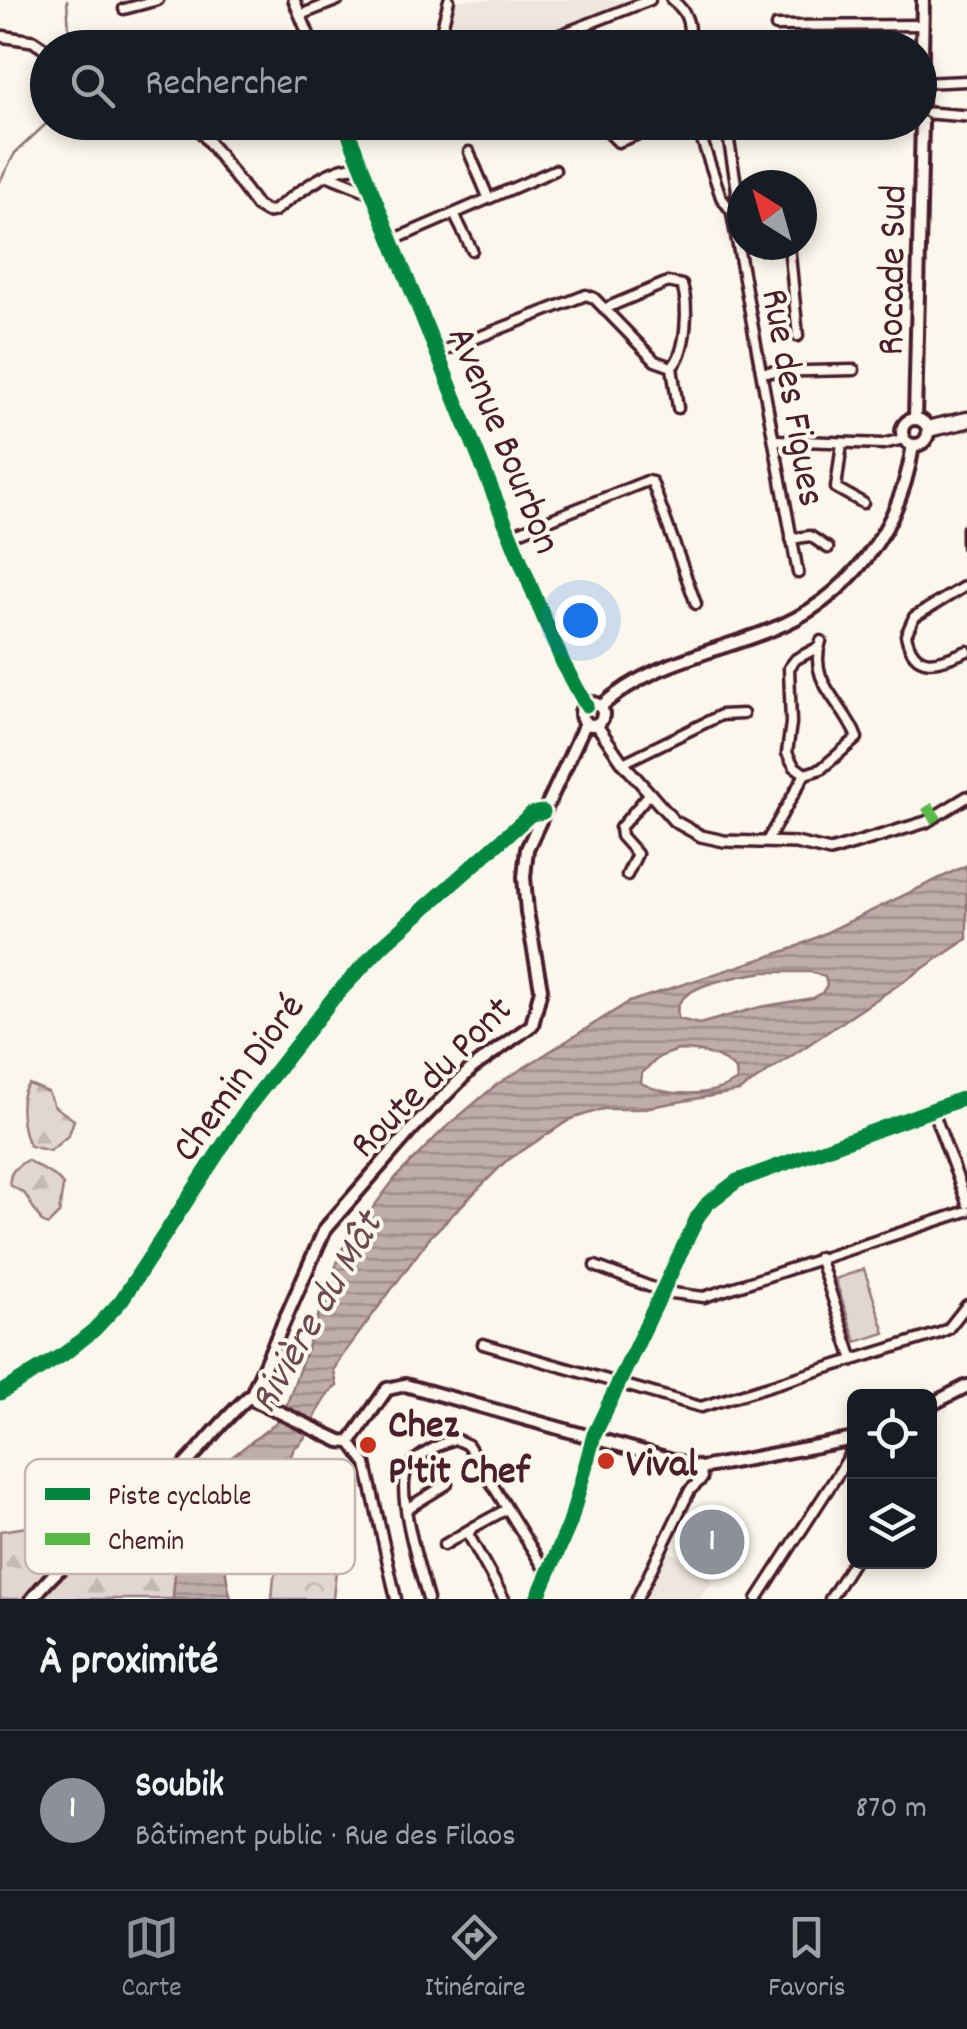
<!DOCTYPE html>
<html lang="fr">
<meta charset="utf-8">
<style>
body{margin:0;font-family:Dekko,sans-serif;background:#20242c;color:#f1f3f6}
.controls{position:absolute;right:30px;bottom:30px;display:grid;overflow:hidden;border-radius:15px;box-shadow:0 5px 15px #0003}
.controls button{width:90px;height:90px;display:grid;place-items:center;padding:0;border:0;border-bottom:2px solid #363941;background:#171b24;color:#f1f3f6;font:50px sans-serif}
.compass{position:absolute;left:727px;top:170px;width:90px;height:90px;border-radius:50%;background:#171b24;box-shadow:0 5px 15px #0003;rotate:323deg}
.you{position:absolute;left:580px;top:620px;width:35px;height:35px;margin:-25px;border:8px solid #fff;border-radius:50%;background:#1a73e8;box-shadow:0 0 0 15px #1a73e833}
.badge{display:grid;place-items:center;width:65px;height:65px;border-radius:50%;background:#8c9099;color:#fff;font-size:32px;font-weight:700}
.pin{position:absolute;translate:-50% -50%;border:5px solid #fff;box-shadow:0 2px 10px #0006}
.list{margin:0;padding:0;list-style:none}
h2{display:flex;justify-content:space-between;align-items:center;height:130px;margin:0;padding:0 40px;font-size:42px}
h2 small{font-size:32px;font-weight:400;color:#9ea1a6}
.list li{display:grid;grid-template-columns:65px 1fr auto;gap:30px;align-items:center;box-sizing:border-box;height:160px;padding:0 40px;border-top:2px solid #363941}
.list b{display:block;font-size:38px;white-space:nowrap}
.list p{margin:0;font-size:32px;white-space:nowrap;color:#9ea1a6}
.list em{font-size:32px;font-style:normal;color:#9ea1a6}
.icon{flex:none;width:55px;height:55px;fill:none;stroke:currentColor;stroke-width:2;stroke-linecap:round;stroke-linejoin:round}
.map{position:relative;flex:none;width:967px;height:1599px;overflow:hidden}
.search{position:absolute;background:#171b24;box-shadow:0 5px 15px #0003;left:30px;right:30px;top:30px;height:110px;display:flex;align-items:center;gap:25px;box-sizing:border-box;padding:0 35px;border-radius:55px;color:#9ea1a6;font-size:38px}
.sheet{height:290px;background:#171b24}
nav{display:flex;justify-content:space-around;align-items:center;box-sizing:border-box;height:140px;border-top:2px solid #363941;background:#171b24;font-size:28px;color:#9ea1a6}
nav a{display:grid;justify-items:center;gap:5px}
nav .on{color:#8c9099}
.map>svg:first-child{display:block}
</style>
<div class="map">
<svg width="967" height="1599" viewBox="0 0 967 1599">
<defs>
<pattern id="forest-firs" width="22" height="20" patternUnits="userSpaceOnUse" patternTransform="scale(2.5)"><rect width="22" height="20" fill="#e2d7d0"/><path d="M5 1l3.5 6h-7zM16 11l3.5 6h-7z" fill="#c3b8b3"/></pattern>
<pattern id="park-crowns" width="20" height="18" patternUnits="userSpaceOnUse" patternTransform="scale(2.5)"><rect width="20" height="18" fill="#e2d7d0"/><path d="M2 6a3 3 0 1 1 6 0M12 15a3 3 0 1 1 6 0" fill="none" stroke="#c3b8b3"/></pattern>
<pattern id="water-rules" width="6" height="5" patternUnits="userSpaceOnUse" patternTransform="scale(2.5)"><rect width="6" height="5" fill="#bfadaa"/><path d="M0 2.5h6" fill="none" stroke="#9d8c8b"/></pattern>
</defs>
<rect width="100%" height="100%" fill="#fbf7ec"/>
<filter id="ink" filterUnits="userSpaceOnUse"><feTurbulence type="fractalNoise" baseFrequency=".01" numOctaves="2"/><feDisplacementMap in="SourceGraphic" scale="20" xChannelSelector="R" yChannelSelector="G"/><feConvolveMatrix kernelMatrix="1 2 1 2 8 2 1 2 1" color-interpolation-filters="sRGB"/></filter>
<g filter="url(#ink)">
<g fill="#eee7de">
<path d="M457,0h179l-129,47h-65z"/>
<path d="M667,1549l46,33 -14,17h-57z"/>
</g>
<g fill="url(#forest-firs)" stroke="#967b7e" stroke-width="2.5">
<path d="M29,1084l19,8 6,14 20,14 -5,15 -19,16 -20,-5c-8,-11 -14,-51 -1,-62z"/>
<path d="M27,1160l30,18 6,7 -4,29 -11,11 -6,-3 -17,-28 -15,-9c-2,-13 7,-19 17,-25z"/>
<path d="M150,1460l46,25 -19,59 -4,55h-173v-68l67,-10z"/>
</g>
<path fill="url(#park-crowns)" stroke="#967b7e" stroke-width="2.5" d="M298,1529l41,11 -6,59h-61l2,-22z"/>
<path fill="#e2d7d0" stroke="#967b7e" stroke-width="2.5" d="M864,1269l21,64 -29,9 -21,-63z"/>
<path fill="url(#water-rules)" stroke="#907477" stroke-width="2.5" fill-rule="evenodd" d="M967,865v74l-228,152 -100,18h-36l-32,10 -66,43 -74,74 -94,127 -3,8 3,15c-22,15 -23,50 -43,62l-3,8 9,23 -10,3 -22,-12c-13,12 -31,24 -37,42 -10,25 -7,61 0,87h-58l4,-55 19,-59 86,-67 60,-169 54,-72 48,-48 52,-44 133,-83 165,-54zM764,972h47l14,5 2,8 -5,8 -9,5 -53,9 -61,17 -20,-5c-14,-34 63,-43 85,-47zM678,1050c22,0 42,4 58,20l1,10c-26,18 -69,17 -96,3l1,-10 17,-16z"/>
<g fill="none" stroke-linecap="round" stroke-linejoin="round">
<g stroke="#907477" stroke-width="2.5">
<path d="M67,0l3,48"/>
<path d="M0,181l15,-28 33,-31"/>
</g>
<g stroke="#4a1f2b" stroke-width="15">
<g id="minor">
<path d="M672,0c18,13 18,27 17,48"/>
<path d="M124,9l34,-9"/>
<path d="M300,15l38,-15"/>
<path d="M776,26l146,-1"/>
<path d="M239,48l2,-1"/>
<path d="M437,48l12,-48"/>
<path d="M526,48l124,-48"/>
<path d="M921,83l46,-2"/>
<path d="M468,122l4,9"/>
<path d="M577,122l14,6 11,-2 16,16 52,-20"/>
<path d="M696,122l25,75 8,11 6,-3 2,-15 -10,-61 3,-7"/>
<path d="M469,152l19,45"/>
<path d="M731,208l67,365"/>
<path d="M454,214l18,36"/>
<path d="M393,240l162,-70"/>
<path d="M789,245l9,91"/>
<path d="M606,308l62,-26 14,3c7,20 5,67 -10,82l6,41"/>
<path d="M438,353l148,-58 8,3 61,63 17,6"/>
<path d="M762,372l92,-2"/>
<path d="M927,426l40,-9"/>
<path d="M928,432l39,-9"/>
<path d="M775,440l108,4 20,-5"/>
<path d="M842,443l-6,45 27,15"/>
<path d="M967,530v16"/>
<path d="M511,535l136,-54 5,1 44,122"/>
<path d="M791,539l19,-3 18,12"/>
<path d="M967,585l-53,32 -8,18c8,39 34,27 61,16"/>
<path d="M623,763l98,-48 22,-1"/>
<path d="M805,774l-11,-8 -7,-13 4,-30 -2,-55 7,-9 21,-11"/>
<path d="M767,841l38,-67 16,-5 36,-31c-13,-36 -50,-55 -36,-97"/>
<path d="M627,875l10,-21 -16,-18 -1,-8 30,-35"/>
<path d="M933,1111l34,92"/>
<path d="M819,1257l34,103"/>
<path d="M595,1266l69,26 40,5 263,-86"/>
<path d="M483,1344l218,63 239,-74 8,-4 19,-24"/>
<path d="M0,1393l64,-39 30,-24 27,-29 127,-194 86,-110 47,-50 150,-133 12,-2"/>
<path d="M350,1442l16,22 30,135"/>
<path d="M408,1508l39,-24"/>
<path d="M444,1545l25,-15"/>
<path d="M428,1599c-7,-25 -34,-110 -20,-131 9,-13 34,-25 47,-29l13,6 80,130"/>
<path d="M504,1599l-36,-65 4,-6 35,-19"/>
<path d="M537,1599l33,-76 24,-88 104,-219 10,-13 29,-22 230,-84"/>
<path d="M637,1599l53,-109 12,-11 -1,-11"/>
<path d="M757,1599l90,-139 5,-14 -2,-6"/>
<path d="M830,1599l24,-38"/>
</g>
</g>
<g stroke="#4a1f2b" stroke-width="16">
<g id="tertiary">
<path d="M294,0l20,48"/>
<path d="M0,36l33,5 15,10"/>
<path d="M929,113l38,3"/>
<path d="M194,122l63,84 10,6 7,-1c19,-15 63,-50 87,-43"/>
<path d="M344,122l189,470 30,71 23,42"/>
<path d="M330,176l40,16"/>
<path d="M596,724l27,39 51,58 27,15 23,5 72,2 34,8 96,-29 41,-25"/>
</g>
</g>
<g stroke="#4a1f2b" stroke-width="18">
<g id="secondary">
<path d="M921,105l2,-105"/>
<circle cx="915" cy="432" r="13"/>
<path d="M915,419l7,-297"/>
<circle cx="592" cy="714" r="11"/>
<path d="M600,707c52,-45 106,-52 168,-76 80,-30 133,-102 145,-186"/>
<path d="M252,1394l73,-165 87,-100 60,-61 60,-43 9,-36 -14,-77 -3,-35 3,-28 59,-127"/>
<path d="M252,1394l4,7 84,40 10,1 37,-53 18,-4 296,83 153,-29"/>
<path d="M930,1405l37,-19"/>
<path d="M32,1599c43,-54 92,-77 140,-121 28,-26 50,-59 80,-84"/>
</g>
</g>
<use href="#minor" stroke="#fbf7ec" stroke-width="8"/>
<use href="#tertiary" stroke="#fbf7ec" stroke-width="9"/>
<use href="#secondary" stroke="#fbf7ec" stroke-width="10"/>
<path stroke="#58b947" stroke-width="12" stroke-dasharray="25 12" stroke-linecap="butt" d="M927,806l10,15"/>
<g stroke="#fbf7ec" stroke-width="21">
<g id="cycleway">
<path d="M344,122l189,470 30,71 23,42"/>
<path d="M0,1393l64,-39 30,-24 27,-29 127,-194 86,-110 47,-50 150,-133 12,-2"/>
<path d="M537,1599l33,-76 24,-88 104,-219 10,-13 29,-22 230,-84"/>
</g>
</g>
<use href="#cycleway" stroke="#00873e" stroke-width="15"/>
</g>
</g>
<g fill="#c8321e" stroke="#fbf7ec" stroke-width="4">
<circle cx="368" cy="1445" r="10"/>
<circle cx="606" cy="1461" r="10"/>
</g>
<g text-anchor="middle" stroke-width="8" stroke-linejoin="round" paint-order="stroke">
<g font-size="40" fill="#4a1f2b" stroke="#fbf7ec">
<text transform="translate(889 270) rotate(-89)" y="14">Rocade Sud</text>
<text transform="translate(796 397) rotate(80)" y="14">Rue des Figues</text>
<text transform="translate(507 439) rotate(68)" y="14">Avenue Bourbon</text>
<text transform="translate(429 1075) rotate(-45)" y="14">Route du Pont</text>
<text transform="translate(236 1076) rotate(-54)" y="14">Chemin Dioré</text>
</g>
<g font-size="40" font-weight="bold" fill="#4a1f2b" stroke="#fbf7ec" text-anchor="start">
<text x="388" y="1436">Chez<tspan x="388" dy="46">P'tit Chef</tspan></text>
<text x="626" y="1475">Vival</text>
</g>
<g font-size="42" font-style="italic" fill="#6d4a51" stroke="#fbf7ec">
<text transform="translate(313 1311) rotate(-60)" y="15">Rivière du Mât</text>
</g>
</g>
<rect x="25" y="1459" width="330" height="115" rx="15" fill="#fbf7ec" stroke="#c6b6b2" stroke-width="2.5"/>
<rect x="45" y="1488" width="45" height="12" fill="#00873e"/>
<rect x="45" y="1533" width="45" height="12" fill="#58b947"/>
<g font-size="28" fill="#4a1f2b">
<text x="108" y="1504">Piste cyclable</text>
<text x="108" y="1549">Chemin</text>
</g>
</svg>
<div class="controls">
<button><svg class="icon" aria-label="locate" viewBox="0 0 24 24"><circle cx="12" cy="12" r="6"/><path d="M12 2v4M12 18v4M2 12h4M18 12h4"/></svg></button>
<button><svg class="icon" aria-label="layers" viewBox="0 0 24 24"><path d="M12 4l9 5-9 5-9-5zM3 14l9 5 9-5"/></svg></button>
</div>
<svg class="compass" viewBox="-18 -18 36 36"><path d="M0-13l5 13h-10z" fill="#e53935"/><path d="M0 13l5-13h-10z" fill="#9ea1a6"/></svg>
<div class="you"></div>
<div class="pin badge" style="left:712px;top:1542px">1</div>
<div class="search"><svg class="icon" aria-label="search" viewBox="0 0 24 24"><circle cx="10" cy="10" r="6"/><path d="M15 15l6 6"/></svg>Rechercher</div>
</div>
<section class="sheet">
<h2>À proximité<small></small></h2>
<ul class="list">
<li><span class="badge">1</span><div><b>Soubik</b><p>Bâtiment public · Rue des Filaos</p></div><em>870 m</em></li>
</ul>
</section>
<nav>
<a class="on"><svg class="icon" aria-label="map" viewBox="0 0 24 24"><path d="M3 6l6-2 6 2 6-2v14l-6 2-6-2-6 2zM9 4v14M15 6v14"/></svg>Carte</a>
<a><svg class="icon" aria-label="directions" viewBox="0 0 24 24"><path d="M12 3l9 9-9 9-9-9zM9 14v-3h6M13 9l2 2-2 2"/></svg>Itinéraire</a>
<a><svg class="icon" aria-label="saved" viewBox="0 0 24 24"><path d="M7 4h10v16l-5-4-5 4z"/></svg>Favoris</a>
</nav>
